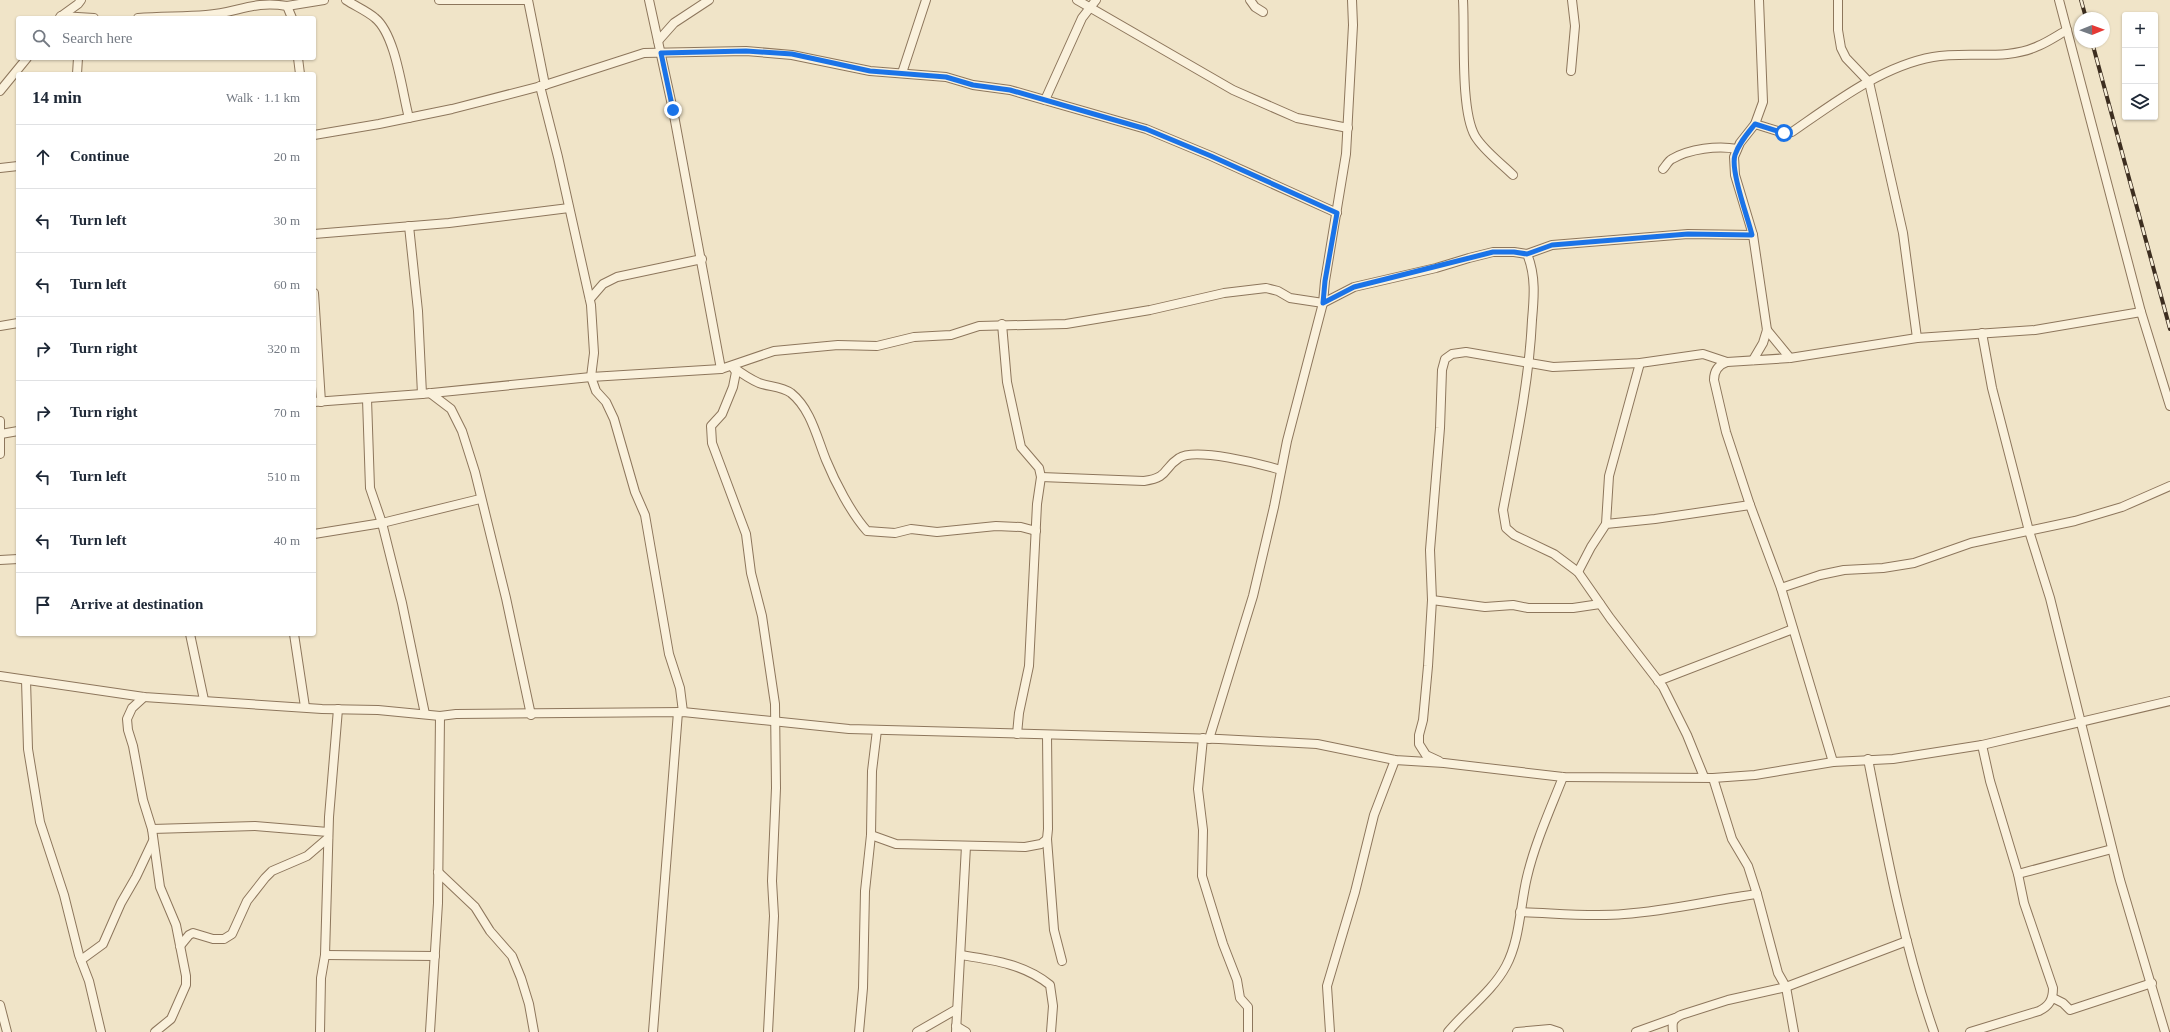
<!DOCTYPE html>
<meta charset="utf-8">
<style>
body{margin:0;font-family:Georgia,serif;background:#f6f6f7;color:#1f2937}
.controls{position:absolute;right:12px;top:12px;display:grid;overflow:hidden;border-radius:4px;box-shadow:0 1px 3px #0004}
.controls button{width:36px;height:36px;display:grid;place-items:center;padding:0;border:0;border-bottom:1px solid #e0e1e3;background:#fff;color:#1f2937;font:20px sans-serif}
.compass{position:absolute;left:2074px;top:12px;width:36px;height:36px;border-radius:50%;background:#fff;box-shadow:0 1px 3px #0004;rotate:89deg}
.stop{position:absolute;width:12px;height:12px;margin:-9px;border:3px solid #1a73e8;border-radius:50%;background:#fff}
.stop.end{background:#1a73e8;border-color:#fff;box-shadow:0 1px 4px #0008}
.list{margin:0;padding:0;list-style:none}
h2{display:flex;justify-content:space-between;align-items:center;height:52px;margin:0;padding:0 16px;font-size:17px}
h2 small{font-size:13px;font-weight:400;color:#747a83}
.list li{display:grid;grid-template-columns:26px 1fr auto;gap:12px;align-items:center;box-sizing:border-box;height:64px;padding:0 16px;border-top:1px solid #e0e1e3}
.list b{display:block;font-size:15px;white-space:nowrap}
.list em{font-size:13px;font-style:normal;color:#747a83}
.icon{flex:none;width:22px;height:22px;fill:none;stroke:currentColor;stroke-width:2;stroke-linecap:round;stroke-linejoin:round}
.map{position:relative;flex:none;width:2170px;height:1032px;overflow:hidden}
.search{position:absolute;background:#fff;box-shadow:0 1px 3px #0004;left:16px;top:16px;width:300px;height:44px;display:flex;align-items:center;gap:10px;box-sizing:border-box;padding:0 14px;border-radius:4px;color:#747a83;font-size:15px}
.panel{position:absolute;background:#fff;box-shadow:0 1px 3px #0004;left:16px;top:72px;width:300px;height:564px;border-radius:4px}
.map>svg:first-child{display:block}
</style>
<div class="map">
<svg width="2170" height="1032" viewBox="0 0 2170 1032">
<rect width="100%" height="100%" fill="#f0e4c8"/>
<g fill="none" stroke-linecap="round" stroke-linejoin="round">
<g stroke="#8d765c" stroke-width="10">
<g id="street">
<path d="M346,0c9,6 21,11 29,18 21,17 27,74 34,100"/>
<path d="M439,0h89"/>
<path d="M528,0l17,85"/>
<path d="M649,0l24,110 48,259"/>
<path d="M1077,0l156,90 64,28 51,10"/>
<path d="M1250,0l5,7 8,5"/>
<path d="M1463,0c2,33 -3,110 12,136 9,15 26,27 38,39"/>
<path d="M1838,0v30l3,18 5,10 23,24 34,151 14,105"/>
<path d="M2059,0l82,312 29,94"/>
<path d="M287,6l37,-6"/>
<path d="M61,16l33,2"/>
<path d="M60,17l18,-13 3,-4"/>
<path d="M138,18c23,-2 46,-1 68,-3 32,-2 47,-15 81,-9l5,12"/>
<path d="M658,41l16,-18 35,-23"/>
<path d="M298,58l2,16"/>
<path d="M1571,71l4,-45 -3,-26"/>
<path d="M902,73l24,-73"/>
<path d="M77,74l1,-16"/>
<path d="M540,86l18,71 33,148 3,48 -3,24 5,14 10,11 8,17 21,73 10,23 24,139 11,34 3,24"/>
<path d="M0,91l27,-33"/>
<path d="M1045,100l37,-82 14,-18"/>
<path d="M1755,124l29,9 8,-1c42,-29 90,-66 141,-75 34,-6 74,4 105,-11 10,-4 20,-11 29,-16"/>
<path d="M314,135l65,-11 73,-15 93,-24 99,-32 102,-2 46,4 78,16 76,6 27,8 37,5 136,39 65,27 126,57"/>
<path d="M0,168l18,-2"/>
<path d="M1663,169c3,-3 5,-8 9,-10 17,-10 46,-14 65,-10"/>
<path d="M409,226l9,85 4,83"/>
<path d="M314,234l135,-11 120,-15"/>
<path d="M1527,254l25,-9 136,-11 65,1"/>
<path d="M314,293l7,109"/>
<path d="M590,299l13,-15 14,-7 85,-18"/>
<path d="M1002,324l5,58 14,65 18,21 2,9 -4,27 -8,162 -10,47 -2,21"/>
<path d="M0,326l18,-3"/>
<path d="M1767,330l23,28"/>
<path d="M1982,333l10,55 37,143 21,67 70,282 45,152"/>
<path d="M1753,360l10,-17 4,-13 -14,-95 -18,-60 -1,-18 6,-14 15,-19 8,-22 -4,-102"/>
<path d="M732,366l4,6 -3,15 -11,27 -11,12 1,17 34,91 5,39 11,43 13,88 1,84 -4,93 2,35 -6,116"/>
<path d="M733,367c8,6 17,12 26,16 11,4 22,3 32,10 20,16 26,45 35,67 9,22 25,53 41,71l28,2 16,-4 26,3 59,-6 25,1 15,4"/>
<path d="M430,393l21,16 11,22 13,41 31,126 25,117"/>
<path d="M367,399l3,89 12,35 20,80 23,111"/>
<path d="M314,402l108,-8 169,-17 130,-8 53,-18 64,-6 39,1 37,-9 37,-2 28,-9 87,-2 84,-14 74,-17 42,-5 12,3 12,7 33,5 31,-16 82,-19 33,-10 24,-6h21l13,2c9,21 7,44 5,66 -3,64 -17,127 -29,190l3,18 8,7 40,19 24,18 32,46 53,69 24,48 17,42"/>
<path d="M0,421v33"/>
<path d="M1,434l17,-3"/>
<path d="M1041,477l103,4c26,-4 18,-12 35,-23 16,-11 82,6 102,12"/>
<path d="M1606,524l3,-48 31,-113"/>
<path d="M314,534l68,-11 98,-24"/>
<path d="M0,560l18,-1"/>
<path d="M1578,572l13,-25 15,-23 49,-5 95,-14"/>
<path d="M1781,588l39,-13 24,-5 39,-2 31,-5 57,-20 104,-22 47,-14 48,-21"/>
<path d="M1432,600l53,7 28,-2 15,3h45l27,-4"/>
<path d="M190,634l14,66"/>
<path d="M294,634l11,73"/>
<path d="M0,676l144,21 178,12 56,1 62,6 16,-2 227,-2 166,17 370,10 98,5 78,16 49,3 119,14 150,1 42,-3 78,-13 60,-3 89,-14 188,-44"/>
<path d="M26,680l2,69 12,73 24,73 15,60 10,26 12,51"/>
<path d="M1658,681l135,-52"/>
<path d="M144,697l-12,11 -5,11 1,11 5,16 10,54 9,29 8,58 16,38 10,51v9l-15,34 -16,13"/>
<path d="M1203,738l-5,51 5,41 -1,46 21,68 14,36 3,18 8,9v25"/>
<path d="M1209,739l44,-143 21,-89 13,-66 36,-138 2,-22 21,-127 7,-129 -1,-25"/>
<path d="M1868,759c18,92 35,184 66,273"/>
<path d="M1439,761l-13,-6 -7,-11v-9l4,-15 5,-54 4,-66 -2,-50 10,-122 2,-58 3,-11 7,-5 14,-2 87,15 87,-4 63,-9 24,8"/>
<path d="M1833,762l-52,-174 -31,-83 -24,-73 -12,-52c0,-9 4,-15 13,-18l63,-4 127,-20 118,-8 106,-18"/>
<path d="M1713,778l19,61 16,27 9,28 21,79 8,14 8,45"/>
<path d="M152,829l103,-3 73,6"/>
<path d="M871,835l25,9 129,3 16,-3 6,-5 1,-10 -1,-94"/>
<path d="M1047,839l7,91 8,31"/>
<path d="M438,872l37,35 15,24 22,25 9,22 8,26 5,28"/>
<path d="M2018,874l94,-25"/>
<path d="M1520,912c34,1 70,5 104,2 45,-3 89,-14 133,-20"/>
<path d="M180,946l9,-11 4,-2 20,6h11l8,-5 15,-33 18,-23 7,-7 35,-15 21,-18"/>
<path d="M325,955l110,1"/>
<path d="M961,955c32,5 63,9 89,30l3,21 -2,26"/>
<path d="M81,960l22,-16 18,-41 15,-26 17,-36"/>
<path d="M2053,998l10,5 7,7 82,-27"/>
<path d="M0,1005l7,27"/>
<path d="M956,1026l10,6"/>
<path d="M320,1032l1,-54 4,-23 4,-138 9,-108"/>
<path d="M430,1032l8,-129 2,-187"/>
<path d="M653,1032l25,-320"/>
<path d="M859,1032l4,-44 2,-97 6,-56 1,-64 5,-41"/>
<path d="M917,1032l40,-23"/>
<path d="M956,1032l10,-186"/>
<path d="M1330,1032l-3,-46 28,-94 19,-77 21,-55"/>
<path d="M1448,1032c18,-22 44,-40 58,-66 14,-26 14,-60 21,-89 8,-34 23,-67 36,-100"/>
<path d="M1517,1032l33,-3 9,3"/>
<path d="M1636,1032l39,-14"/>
<path d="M1673,1032c-1,-9 -1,-13 8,-17l47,-15 58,-13 121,-46"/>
<path d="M1970,1032l69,-21c10,-5 14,-11 14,-23l-29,-85 -6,-29 -28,-93 -8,-36"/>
</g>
</g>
<use href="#street" stroke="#faf1dc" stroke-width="8"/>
<g stroke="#3d2e20" stroke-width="4">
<g id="rail">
<path d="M2081,0l5,18"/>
<path d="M2092,42l78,287"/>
</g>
</g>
<use href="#rail" stroke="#f7eed8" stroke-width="2.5" stroke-dasharray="8" stroke-linecap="butt"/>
</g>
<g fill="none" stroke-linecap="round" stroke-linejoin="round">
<path stroke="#1a73e8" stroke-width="5" d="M673,110l-12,-57 85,-2 46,3 78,17 76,6 27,8 37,5 136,39 65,27 126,57 -12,68 -2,22 31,-16 139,-35h21l13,2 25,-9 136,-11 64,1c-4,-17 -22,-65 -17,-80 4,-12 12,-21 20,-31l29,9"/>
</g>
</svg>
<div class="controls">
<button>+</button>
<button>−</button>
<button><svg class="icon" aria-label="layers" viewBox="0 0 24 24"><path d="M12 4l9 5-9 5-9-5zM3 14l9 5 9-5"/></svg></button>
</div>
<svg class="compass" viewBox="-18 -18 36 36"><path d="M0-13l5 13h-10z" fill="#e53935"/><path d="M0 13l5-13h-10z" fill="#747a83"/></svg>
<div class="stop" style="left:1784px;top:133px"></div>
<div class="stop end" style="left:673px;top:110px"></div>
<div class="search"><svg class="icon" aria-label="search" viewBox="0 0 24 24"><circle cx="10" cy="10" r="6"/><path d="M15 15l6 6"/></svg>Search here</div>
<section class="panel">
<h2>14 min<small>Walk · 1.1 km</small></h2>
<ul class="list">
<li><svg class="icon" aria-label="ahead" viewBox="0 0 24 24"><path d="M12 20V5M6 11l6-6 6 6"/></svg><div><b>Continue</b></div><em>20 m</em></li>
<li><svg class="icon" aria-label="left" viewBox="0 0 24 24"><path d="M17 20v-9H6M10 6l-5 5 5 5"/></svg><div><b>Turn left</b></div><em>30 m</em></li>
<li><svg class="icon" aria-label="left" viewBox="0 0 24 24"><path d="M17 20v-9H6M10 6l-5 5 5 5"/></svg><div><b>Turn left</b></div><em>60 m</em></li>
<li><svg class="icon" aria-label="right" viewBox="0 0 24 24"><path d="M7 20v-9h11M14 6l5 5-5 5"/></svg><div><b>Turn right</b></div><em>320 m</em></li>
<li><svg class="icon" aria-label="right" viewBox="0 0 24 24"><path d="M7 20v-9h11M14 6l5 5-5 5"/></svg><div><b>Turn right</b></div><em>70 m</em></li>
<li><svg class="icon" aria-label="left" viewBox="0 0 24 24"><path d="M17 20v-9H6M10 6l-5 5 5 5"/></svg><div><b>Turn left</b></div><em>510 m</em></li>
<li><svg class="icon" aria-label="left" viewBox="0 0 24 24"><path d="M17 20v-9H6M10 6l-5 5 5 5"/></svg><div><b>Turn left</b></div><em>40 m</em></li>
<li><svg class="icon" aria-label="arrive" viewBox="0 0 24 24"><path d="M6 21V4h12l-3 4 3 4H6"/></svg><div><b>Arrive at destination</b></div></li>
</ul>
</section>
</div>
